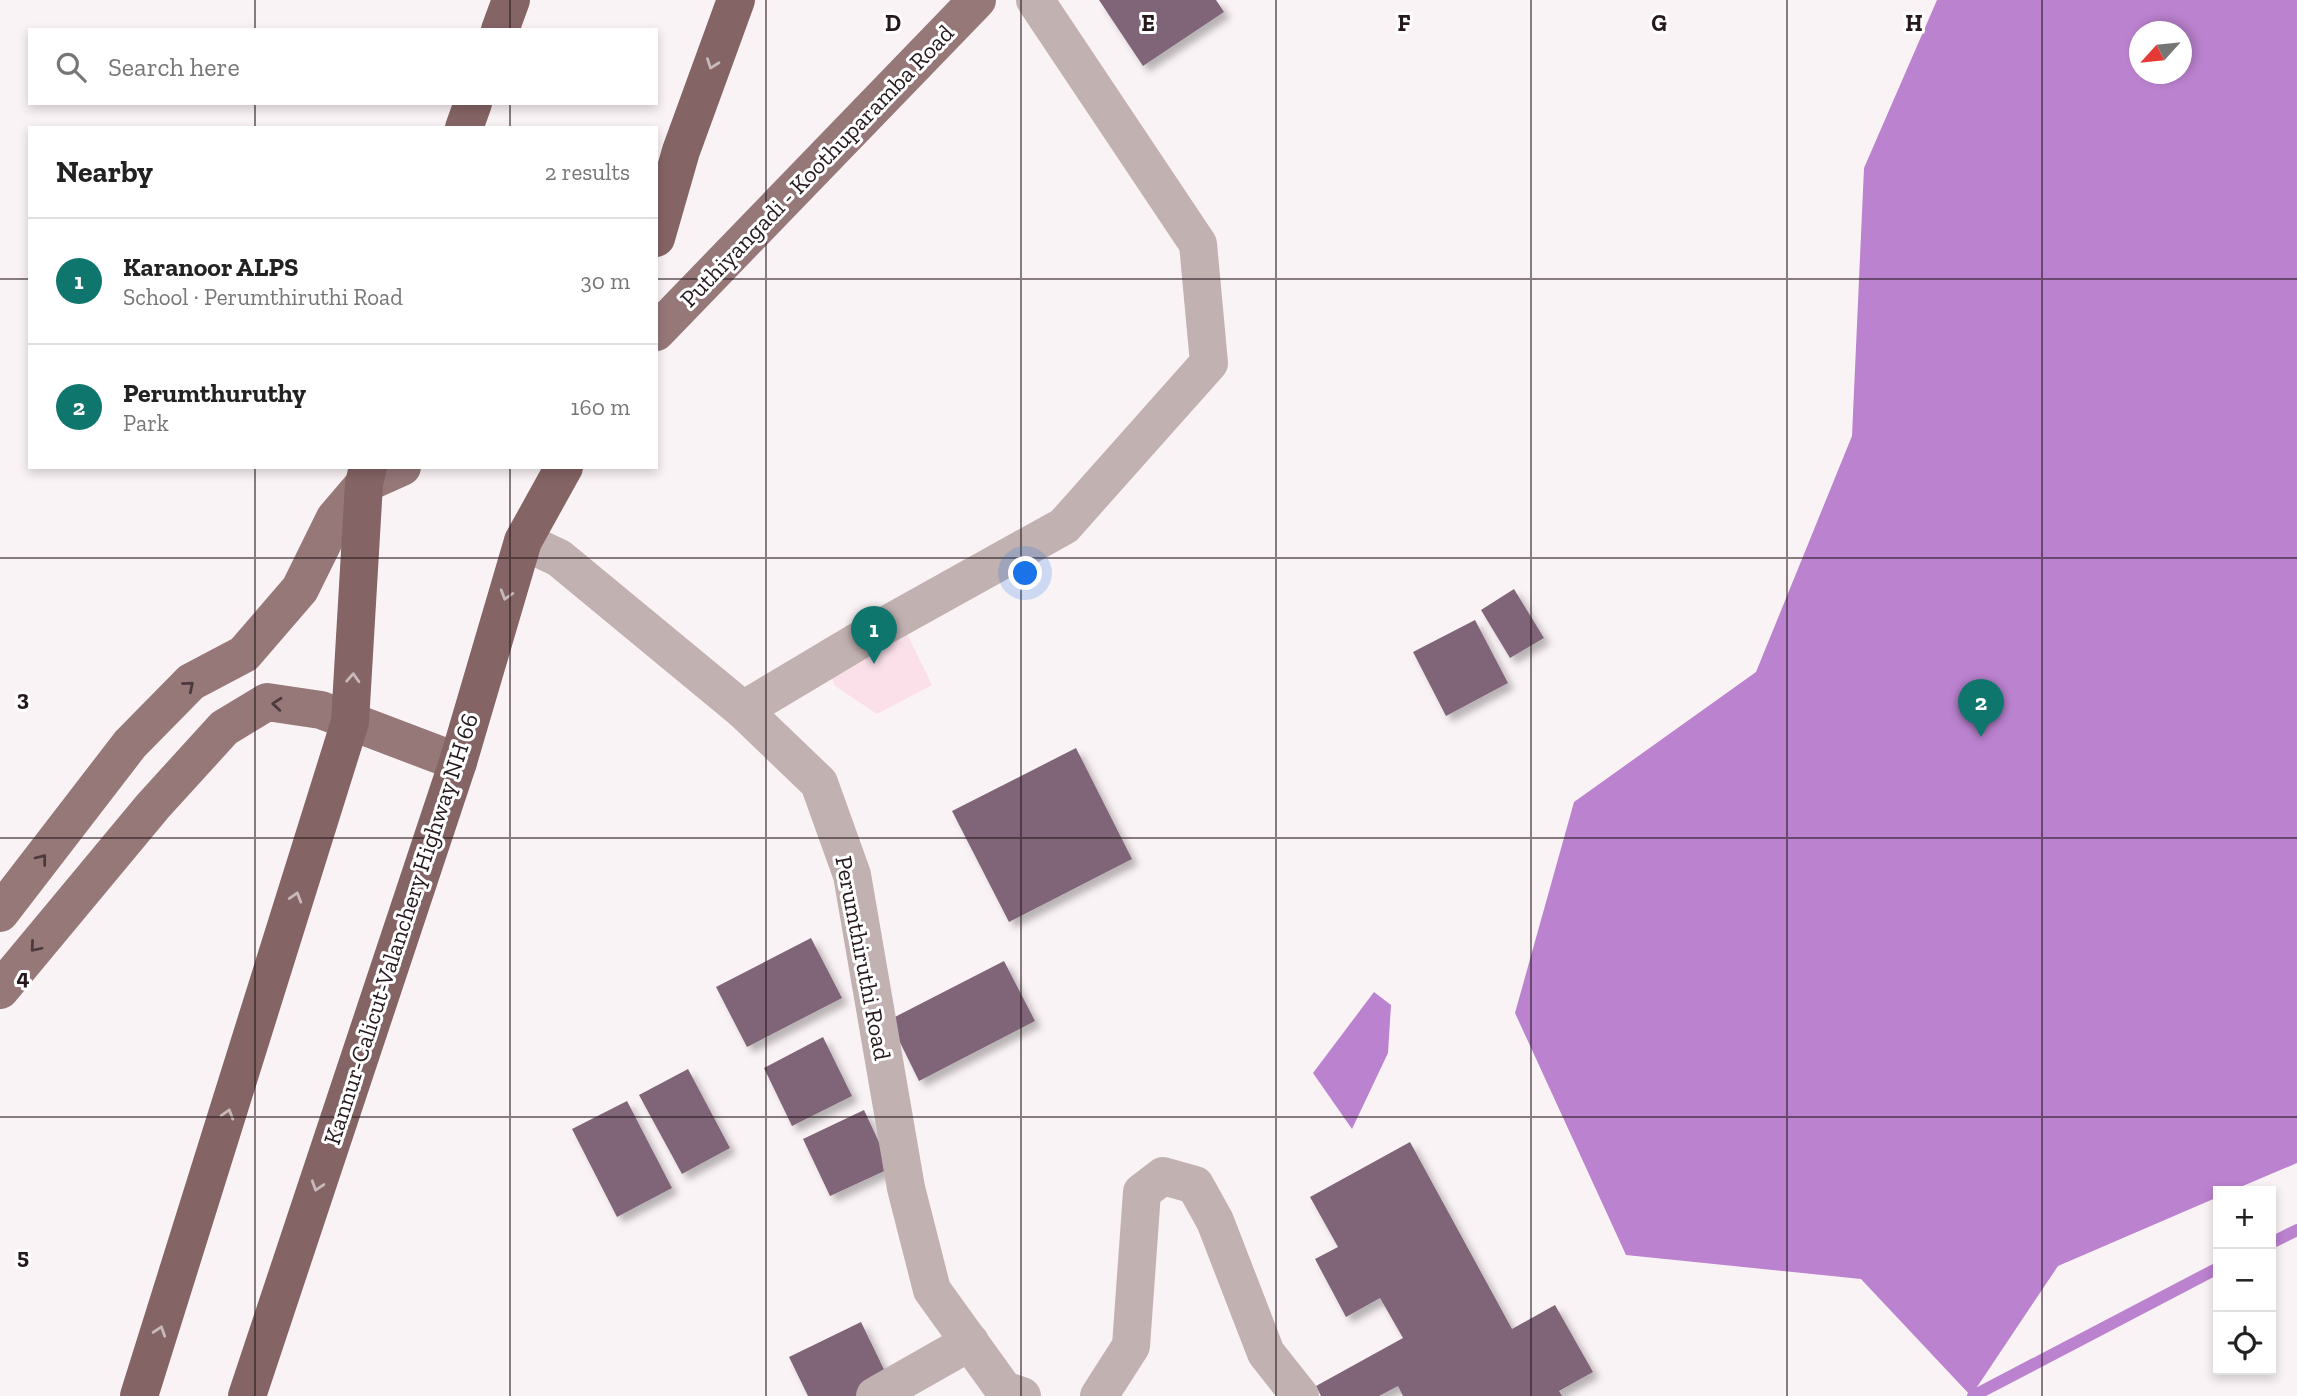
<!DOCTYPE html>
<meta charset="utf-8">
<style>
body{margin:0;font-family:"Zilla Slab",serif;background:#f2f2f2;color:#222}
.controls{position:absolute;right:21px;bottom:21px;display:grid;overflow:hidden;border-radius:0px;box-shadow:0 4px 10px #0003}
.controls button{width:63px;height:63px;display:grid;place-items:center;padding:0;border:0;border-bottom:2px solid #e0e0e0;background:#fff;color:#222;font:35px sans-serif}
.compass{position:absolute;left:2129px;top:21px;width:63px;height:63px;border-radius:50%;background:#fff;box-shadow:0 4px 10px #0003;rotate:243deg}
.you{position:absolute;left:1026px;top:574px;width:24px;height:24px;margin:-18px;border:5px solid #fff;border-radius:50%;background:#1a73e8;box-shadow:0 0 0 10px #1a73e833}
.badge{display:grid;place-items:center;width:46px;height:46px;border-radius:50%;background:#0f766e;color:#fff;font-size:23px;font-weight:700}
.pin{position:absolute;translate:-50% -58px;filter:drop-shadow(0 2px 4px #0008)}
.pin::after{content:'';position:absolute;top:37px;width:24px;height:21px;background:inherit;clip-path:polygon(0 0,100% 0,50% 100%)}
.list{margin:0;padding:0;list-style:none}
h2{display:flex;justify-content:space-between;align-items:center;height:91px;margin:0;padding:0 28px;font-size:30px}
h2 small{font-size:23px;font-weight:400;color:#767676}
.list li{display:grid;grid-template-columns:46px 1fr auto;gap:21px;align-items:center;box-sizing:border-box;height:126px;padding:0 28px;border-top:2px solid #e0e0e0}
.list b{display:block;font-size:26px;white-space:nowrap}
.list p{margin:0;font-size:23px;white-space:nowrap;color:#767676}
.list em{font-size:23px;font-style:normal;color:#767676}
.icon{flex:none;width:38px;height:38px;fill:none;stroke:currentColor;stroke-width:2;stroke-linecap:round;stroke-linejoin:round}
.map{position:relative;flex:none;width:2297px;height:1396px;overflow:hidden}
.search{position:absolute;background:#fff;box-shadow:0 4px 10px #0003;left:28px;top:28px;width:630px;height:77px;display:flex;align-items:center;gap:18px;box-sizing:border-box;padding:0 24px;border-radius:0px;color:#767676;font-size:26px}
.panel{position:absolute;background:#fff;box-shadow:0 4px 10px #0003;left:28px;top:126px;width:630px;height:343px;border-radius:0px}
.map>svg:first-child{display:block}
</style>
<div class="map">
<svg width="2297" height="1396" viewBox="0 0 2297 1396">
<defs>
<filter id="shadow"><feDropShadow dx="6" dy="6" stdDeviation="3.5" flood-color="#0004"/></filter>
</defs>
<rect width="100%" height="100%" fill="#faf3f5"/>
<path fill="#fbe0e9" d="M891,601l41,84 -55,29 -42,-28 -18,-43z"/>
<g fill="#bb82cf" fill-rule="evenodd">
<path d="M1937,0h360v1163l-66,28h-13v6l-160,69 -87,130 -110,-117 -235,-24 -111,-242 59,-211 182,-130 96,-236 12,-268zM2140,32h42v42h-42z"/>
<path d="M1374,992l17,13 -3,48 -36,76 -39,-56z"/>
</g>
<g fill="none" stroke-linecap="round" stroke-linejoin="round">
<g stroke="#bb82cf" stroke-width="12">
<path d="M2271,1243l26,-13"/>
<path d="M1973,1396l245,-128"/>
</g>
</g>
<g fill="#806578" filter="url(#shadow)">
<path d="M1099,0h117l8,12 -81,54z"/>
<path d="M1514,589l30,49 -34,20 -29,-48z"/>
<path d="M1475,620l33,63 -62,33 -33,-64z"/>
<path d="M1076,748l56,111 -123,63 -57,-111z"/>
<path d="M811,938l31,60 -95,49 -31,-60z"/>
<path d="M1004,961l31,60 -116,60 -30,-61z"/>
<path d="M823,1037l29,59 -60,30 -28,-58z"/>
<path d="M688,1069l42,79 -48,26 -43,-79z"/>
<path d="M627,1101l45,87 -55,29 -45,-88z"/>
<path d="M864,1110l27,58 -61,28 -27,-57z"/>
<path d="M1410,1142l102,187 43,-24 38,67 -34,19 3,5h-159l-5,-10 -19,10h-58l-5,-10 87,-48 -23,-40 -34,19 -31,-58 23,-12 -28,-50z"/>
<path d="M861,1322l32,66 -16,8h-69l-19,-39z"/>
</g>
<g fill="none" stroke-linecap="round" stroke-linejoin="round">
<g stroke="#c2b1b1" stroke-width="38">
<path d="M523,541l36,17 184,152 76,73 33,92 54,313 26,102 72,100 18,6"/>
<path d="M743,710l134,-80 187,-104 145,-163 -11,-119 -163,-244"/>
<path d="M875,1396l95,-54"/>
<path d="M1099,1396l32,-50 11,-154 21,-16 32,9 20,36 51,132 34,43"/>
</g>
<g stroke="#967879" stroke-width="38">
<path d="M656,332l321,-332"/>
<path d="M0,913l130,-169 61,-62 53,-28 56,-65 35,-71 29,-34 38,-17"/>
<path d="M0,990l153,-184 71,-78 43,-26 54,8 137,52"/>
</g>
<g stroke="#856465" stroke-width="38">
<path d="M500,30l11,-30"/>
<path d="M464,128l9,-25"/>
<path d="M656,238l25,-87 55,-151"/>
<path d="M139,1396l211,-674 14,-238 4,-17"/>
<path d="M247,1396l211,-634 65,-221 41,-74"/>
</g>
</g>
<defs><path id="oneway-chevron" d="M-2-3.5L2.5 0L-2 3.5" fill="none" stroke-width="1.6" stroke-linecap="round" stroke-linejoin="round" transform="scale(1.75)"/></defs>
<g stroke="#c8b9ba">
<use href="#oneway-chevron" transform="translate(712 64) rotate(110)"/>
<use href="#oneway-chevron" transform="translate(506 595) rotate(107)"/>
<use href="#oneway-chevron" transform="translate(353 678) rotate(-87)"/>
<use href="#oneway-chevron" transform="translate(296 897) rotate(-73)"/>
<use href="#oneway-chevron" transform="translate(228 1114) rotate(-73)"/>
<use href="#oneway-chevron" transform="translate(317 1186) rotate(108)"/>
<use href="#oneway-chevron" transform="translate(160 1331) rotate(-72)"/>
</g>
<g stroke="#4d3a3e">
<use href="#oneway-chevron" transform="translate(189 686) rotate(-40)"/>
<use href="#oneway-chevron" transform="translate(277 704) rotate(-175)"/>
<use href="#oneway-chevron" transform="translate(42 859) rotate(-52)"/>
<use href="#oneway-chevron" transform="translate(35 947) rotate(130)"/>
</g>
<path fill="none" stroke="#26191e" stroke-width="2" stroke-opacity="0.55" d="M255,0v30M510,0v30M766,0v1396M1021,0v1396M1276,0v1396M1531,0v1396M1787,0v1396M2042,0v1396M255,103v25M510,103v25M0,279h30M656,279h1641M255,467v929M510,467v929M0,558h2297M0,838h2297M0,1117h2297"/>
<g text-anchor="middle" stroke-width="6" stroke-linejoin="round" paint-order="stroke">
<g font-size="24" fill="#26191e" stroke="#fff">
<text transform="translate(817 166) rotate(-46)" y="8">Puthiyangadi - Koothuparamba Road</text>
<text transform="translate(401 929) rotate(-72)" y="8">Kannur-Calicut-Valanchery Highway NH 66</text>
<text transform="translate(863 958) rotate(79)" y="8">Perumthiruthi Road</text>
</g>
</g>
<g font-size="23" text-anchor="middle" font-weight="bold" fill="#26191e" stroke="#fff" stroke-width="6" stroke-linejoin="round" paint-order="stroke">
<text x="893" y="31">D</text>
<text x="1148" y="31">E</text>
<text x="1404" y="31">F</text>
<text x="1659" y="31">G</text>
<text x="1914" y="31">H</text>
<text x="23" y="706">3</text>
<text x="23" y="985">4</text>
<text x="23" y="1264">5</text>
</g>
</svg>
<div class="controls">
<button>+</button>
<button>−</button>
<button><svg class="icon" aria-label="locate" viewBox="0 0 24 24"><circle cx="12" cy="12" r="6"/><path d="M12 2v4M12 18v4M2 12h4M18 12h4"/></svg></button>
</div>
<svg class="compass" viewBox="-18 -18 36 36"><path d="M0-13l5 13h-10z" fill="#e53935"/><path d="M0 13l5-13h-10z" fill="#767676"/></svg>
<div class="you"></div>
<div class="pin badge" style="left:874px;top:664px">1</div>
<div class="pin badge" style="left:1981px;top:737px">2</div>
<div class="search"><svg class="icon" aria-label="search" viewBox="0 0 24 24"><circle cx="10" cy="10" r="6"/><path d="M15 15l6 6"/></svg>Search here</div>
<section class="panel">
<h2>Nearby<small>2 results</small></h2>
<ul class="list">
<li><span class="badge">1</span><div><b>Karanoor ALPS</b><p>School · Perumthiruthi Road</p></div><em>30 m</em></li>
<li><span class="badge">2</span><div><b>Perumthuruthy</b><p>Park</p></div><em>160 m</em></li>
</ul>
</section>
</div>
